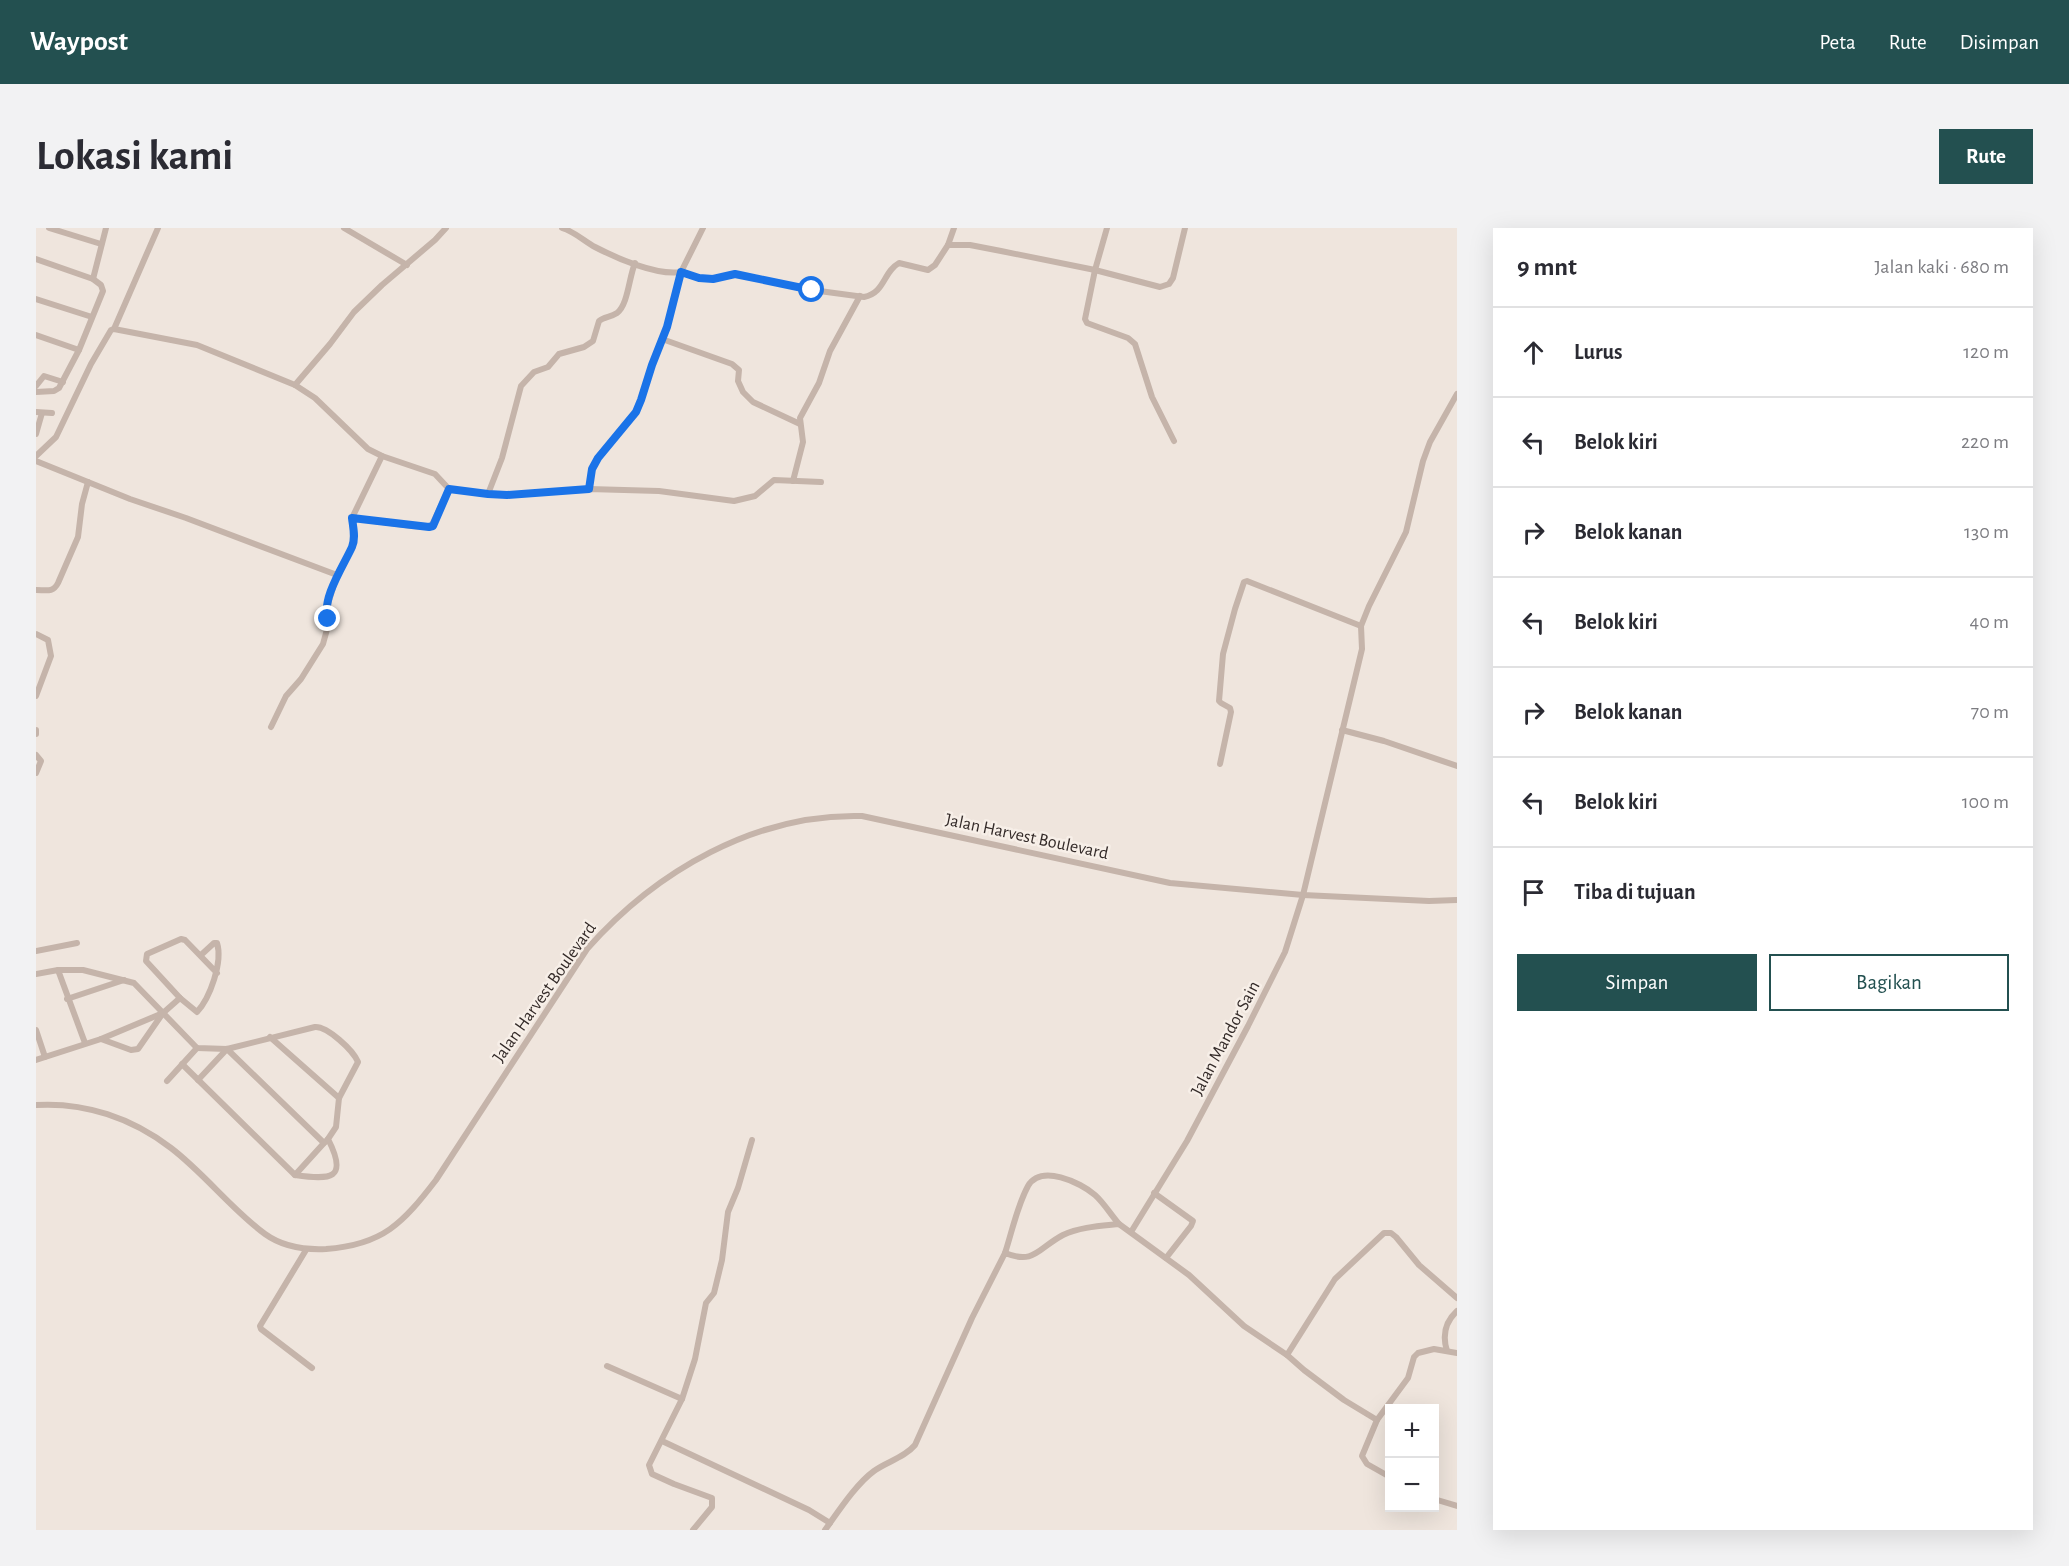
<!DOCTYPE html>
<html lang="id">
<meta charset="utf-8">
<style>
body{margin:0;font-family:"Alegreya Sans",sans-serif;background:#f2f2f3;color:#2b2b33}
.controls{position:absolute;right:18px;bottom:18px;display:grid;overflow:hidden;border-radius:0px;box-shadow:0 6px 24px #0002}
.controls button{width:54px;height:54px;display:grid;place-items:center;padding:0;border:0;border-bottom:2px solid #e1e1e2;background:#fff;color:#2b2b33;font:30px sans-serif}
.stop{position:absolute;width:18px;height:18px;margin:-14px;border:4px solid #1a73e8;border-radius:50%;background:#fff}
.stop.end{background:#1a73e8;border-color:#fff;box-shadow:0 2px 6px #0008}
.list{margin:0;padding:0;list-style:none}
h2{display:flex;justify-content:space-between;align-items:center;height:78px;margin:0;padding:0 24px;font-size:26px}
h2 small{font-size:20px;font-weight:400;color:#7c7c81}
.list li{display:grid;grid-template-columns:39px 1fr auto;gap:18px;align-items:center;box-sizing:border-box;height:90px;padding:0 24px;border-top:2px solid #e1e1e2}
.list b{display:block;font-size:22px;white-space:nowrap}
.list em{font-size:20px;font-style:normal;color:#7c7c81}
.actions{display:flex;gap:12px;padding:18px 24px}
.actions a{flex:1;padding:14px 0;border:2px solid #235050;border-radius:0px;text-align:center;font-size:21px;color:#235050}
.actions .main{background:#235050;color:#fff}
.icon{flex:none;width:33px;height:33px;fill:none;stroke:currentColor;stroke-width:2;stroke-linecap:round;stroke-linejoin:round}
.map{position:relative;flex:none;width:1421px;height:1302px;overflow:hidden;border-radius:0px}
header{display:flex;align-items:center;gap:36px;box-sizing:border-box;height:84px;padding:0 30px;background:#235050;color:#fff}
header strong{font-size:28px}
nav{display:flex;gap:33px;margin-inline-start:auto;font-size:21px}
.intro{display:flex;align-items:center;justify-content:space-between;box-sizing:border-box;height:144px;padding:0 36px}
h1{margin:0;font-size:42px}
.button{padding:15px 27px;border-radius:0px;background:#235050;color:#fff;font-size:21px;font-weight:700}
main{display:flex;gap:36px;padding:0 36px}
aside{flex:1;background:#fff;border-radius:0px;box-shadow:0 6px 24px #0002}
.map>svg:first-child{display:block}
</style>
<header>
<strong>Waypost</strong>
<nav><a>Peta</a><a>Rute</a><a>Disimpan</a></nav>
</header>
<div class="intro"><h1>Lokasi kami</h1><a class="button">Rute</a></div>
<main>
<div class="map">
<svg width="1421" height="1302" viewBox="0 0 1421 1302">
<rect width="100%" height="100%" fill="#efe5dd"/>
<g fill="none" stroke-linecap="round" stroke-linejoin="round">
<g stroke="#c5b4aa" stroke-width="6">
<path d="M13,0l52,16"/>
<path d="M308,0l63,37"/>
<path d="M526,0c13,4 22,13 33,19 21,11 62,29 86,25l22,-44"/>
<path d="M1071,0l-12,42 -10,49 2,4 41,15 7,6 17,53 22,44"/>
<path d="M912,17l6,-17"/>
<path d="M0,31l57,20 8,6 2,6 -24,59 -20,38 -5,3 -18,1"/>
<path d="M57,51l13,-51"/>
<path d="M0,71l56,18"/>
<path d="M78,101l44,-101"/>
<path d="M0,107l43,15"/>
<path d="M626,111l70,25 7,6 -1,11 5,11 10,10 47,22"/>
<path d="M259,157l20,13 53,51 14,7 53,18 14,15 39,5 19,1 82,-6 70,2 75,10 21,-5 19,-16 47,2"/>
<path d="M0,158l8,-10 19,6"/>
<path d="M0,184l16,1"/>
<path d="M0,206l6,-21"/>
<path d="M0,228l20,-19 35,-73 20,-34 3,-1 83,16 98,40 35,-41 24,-32 28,-27 53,-45 11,-12"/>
<path d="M0,233l94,38 56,19 151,57"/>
<path d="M757,253l10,-39 -3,-24 19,-35 11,-32 30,-55"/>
<path d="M553,261l3,-20 6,-11 38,-46 5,-12 11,-35 15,-38 14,-55 18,6 14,1 22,-5 77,16 52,7c21,-4 19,-25 35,-34l29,7 7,-5 13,-20h22l31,6 94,19 65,17 9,-3 4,-6 12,-50"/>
<path d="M452,266l14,-36 19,-72 13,-14 14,-5 11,-13 25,-7 9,-6 6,-20c5,-4 12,-4 18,-8 11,-8 12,-36 18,-50"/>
<path d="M316,290l60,8 19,1 18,-38"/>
<path d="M0,362c10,0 17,3 22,-7l20,-46 4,-33 6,-22"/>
<path d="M0,406l12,6 3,16 -15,40"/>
<path d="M235,499l15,-31 15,-17 22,-35 6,-22 -3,-12 11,-35 16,-29 1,-12 -2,-16 30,-62"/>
<path d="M0,502v4"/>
<path d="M1306,502l42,11 73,25"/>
<path d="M0,527l5,6 -5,12"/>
<path d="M1184,536l11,-52 -1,-4 -9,-5 -2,-2 4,-47 12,-45 9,-27 3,-1 114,45"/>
<path d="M0,723l41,-8"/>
<path d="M165,727l13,-12h3c6,19 -7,55 -20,69l-17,-14 -34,-37 1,-7 34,-15 4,1 32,33"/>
<path d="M22,742l27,73"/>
<path d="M0,746l22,-4h25l51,13 63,65 30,1 88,-22c12,-1 38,23 43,35l-19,36 -3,29 -8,12c21,41 2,41 -33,36l-113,-111"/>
<path d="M31,771l57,-19"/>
<path d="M0,802l9,27"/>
<path d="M234,809l69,61"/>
<path d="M65,811l30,11 7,-1 25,-36 17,-15"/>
<path d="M0,832l65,-21 62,-26"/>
<path d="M162,852l29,-31 97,94 4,-4"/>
<path d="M131,853l30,-33"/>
<path d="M0,877c49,-3 96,13 135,43 34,26 60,61 94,86 18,13 40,16 61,15 57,-4 77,-26 110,-69l151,-231c69,-78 169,-136 275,-133l308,67 133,12 126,6 28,-1"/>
<path d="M259,947l29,-32"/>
<path d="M1118,965l39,28 -2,5 -25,32"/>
<path d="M1095,1004l56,-91 61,-115 37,-74 18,-57 59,-246 -1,-23 8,-20 37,-74 17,-71 7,-19 27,-48"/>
<path d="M270,1022l-46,76 1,3 51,39"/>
<path d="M969,1025c7,-21 12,-47 23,-67 13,-22 52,-4 67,9 9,8 16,20 24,29"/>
<path d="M1411,1123c-5,-16 -2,-29 10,-40"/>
<path d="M1251,1127l48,-76 49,-46h7l5,4 23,28 38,33"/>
<path d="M571,1138l75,33"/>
<path d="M1341,1192l-15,36 5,8 23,13"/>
<path d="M626,1213l147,69 21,13"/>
<path d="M1398,1271l23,7"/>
<path d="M657,1302l19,-23v-9l-38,-14 -22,-10 -3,-9 33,-66 13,-40 11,-56 8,-10 8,-33 6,-48 10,-24 14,-48"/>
<path d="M789,1302c13,-18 31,-46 49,-59 14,-10 30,-13 41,-26l57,-127 33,-65c30,12 33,-5 58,-18 17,-8 37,-9 56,-11l70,51 55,51 43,29 17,15 40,30 33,20 31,-42 6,-21 4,-4 16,-4 23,4"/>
</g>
</g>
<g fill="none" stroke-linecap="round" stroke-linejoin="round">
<path stroke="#1a73e8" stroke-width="8" d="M292,391c-7,-20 16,-54 24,-72 4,-9 1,-20 0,-29l77,9 4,-1 16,-37 39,5 19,1 82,-6 3,-20 6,-11 38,-46 5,-12 11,-35 15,-38 14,-55 18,6 14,1 22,-5 77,16"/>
</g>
<g text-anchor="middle" stroke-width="5" stroke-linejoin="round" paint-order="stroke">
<g font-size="18" fill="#342b29" stroke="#f7efe8">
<text transform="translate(991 608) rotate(12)" y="6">Jalan Harvest Boulevard</text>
<text transform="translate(508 764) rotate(-55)" y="6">Jalan Harvest Boulevard</text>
<text transform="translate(1189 810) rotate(-62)" y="6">Jalan Mandor Sain</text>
</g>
</g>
</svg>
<div class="controls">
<button>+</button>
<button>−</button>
</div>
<div class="stop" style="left:776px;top:62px"></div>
<div class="stop end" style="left:292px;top:391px"></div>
</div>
<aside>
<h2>9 mnt<small>Jalan kaki · 680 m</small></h2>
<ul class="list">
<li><svg class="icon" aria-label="ahead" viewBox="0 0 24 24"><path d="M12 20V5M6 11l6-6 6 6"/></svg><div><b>Lurus</b></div><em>120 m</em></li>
<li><svg class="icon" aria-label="left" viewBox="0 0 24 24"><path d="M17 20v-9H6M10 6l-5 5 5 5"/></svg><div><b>Belok kiri</b></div><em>220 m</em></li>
<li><svg class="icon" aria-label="right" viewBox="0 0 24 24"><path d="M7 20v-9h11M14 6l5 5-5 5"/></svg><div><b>Belok kanan</b></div><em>130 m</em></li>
<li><svg class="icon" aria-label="left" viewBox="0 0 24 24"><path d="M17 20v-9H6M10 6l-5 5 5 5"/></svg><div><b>Belok kiri</b></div><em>40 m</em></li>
<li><svg class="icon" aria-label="right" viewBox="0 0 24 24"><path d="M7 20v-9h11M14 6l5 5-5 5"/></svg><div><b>Belok kanan</b></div><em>70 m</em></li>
<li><svg class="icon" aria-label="left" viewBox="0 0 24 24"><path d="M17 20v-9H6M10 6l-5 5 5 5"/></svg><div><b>Belok kiri</b></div><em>100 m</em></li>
<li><svg class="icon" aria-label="arrive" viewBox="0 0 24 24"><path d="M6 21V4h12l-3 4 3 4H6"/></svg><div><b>Tiba di tujuan</b></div></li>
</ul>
<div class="actions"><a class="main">Simpan</a><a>Bagikan</a></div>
</aside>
</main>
